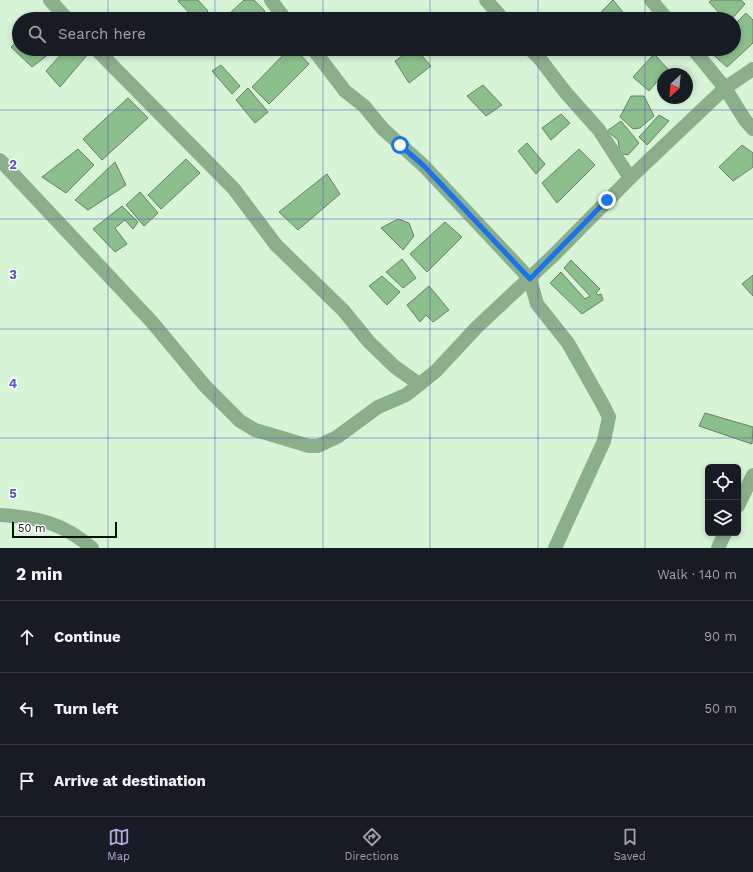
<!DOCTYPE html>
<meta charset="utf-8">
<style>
body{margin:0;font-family:"Work Sans",sans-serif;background:#242831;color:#f1f3f6}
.controls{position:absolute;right:12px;bottom:12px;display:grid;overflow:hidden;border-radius:6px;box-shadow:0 2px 6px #0003}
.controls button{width:36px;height:36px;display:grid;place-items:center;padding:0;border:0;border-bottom:1px solid #363941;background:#171b24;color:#f1f3f6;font:20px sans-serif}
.compass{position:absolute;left:657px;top:68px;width:36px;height:36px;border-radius:50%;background:#171b24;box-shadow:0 2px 6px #0003;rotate:206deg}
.scale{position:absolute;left:12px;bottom:10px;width:105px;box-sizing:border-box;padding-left:4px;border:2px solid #061007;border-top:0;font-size:11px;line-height:14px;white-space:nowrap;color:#061007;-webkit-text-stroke:3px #fff;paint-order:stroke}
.stop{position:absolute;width:12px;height:12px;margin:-9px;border:3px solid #1a73e8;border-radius:50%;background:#fff}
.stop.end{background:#1a73e8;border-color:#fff;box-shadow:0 1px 4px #0008}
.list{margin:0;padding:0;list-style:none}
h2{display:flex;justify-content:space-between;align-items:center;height:52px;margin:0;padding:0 16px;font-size:17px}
h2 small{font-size:13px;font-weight:400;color:#9ea1a6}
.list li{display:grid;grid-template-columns:26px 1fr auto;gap:12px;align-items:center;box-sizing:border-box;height:72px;padding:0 16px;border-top:1px solid #363941}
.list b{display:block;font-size:15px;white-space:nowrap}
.list em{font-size:13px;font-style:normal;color:#9ea1a6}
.icon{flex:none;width:22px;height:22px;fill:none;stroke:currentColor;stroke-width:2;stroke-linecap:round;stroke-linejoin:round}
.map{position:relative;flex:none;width:753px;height:548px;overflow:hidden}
.search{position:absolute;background:#171b24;box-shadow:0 2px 6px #0003;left:12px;right:12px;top:12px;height:44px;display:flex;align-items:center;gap:10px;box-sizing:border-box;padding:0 14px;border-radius:22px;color:#9ea1a6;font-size:15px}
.sheet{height:268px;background:#171b24}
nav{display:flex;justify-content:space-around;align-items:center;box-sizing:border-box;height:56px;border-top:1px solid #363941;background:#171b24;font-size:11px;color:#9ea1a6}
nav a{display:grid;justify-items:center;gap:2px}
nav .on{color:#afabe3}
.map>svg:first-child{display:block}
</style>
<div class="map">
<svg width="753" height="548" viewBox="0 0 753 548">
<rect width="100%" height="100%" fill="#d7f4d7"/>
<g fill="#8bbf8b" stroke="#678167">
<path d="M180,0h18l10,11 -8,8h-5l-17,-18z"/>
<path d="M244,0h10l11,11 -9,8h-23l-4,-5z"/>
<path d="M613,0l14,17 -2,2h-31z"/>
<path d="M712,0h29l4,4 -13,15h-7l-16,-17z"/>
<path d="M746,13l7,7v23l-26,24 -19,-17 26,-1v-24z"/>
<path d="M19,39v10h32l2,2 -21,16 -21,-20z"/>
<path d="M66,49h18l4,5 -28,33 -14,-16z"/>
<path d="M289,49h6l14,15 -40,40 -17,-17z"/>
<path d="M412,49h4l15,17 -22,17 -14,-22z"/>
<path d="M654,54l14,15 -19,22 -16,-14z"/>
<path d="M221,65l19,21 -8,8 -20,-23z"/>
<path d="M483,85l19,20 -16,11 -19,-20z"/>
<path d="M248,88l20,24 -13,11 -19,-23z"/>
<path d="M631,96h13l10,20 -14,12 -7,1 -13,-12z"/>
<path d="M128,98l20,20 -46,42 -19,-21z"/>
<path d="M561,114l9,9 -19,17 -9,-12z"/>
<path d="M659,115l10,6 -22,24 -8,-8z"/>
<path d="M621,121l18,22 -11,12 -8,-2 -2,-13 -11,-9z"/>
<path d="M527,143l18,21 -9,10 -18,-23z"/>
<path d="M742,145l11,8v14l-20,14 -14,-14z"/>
<path d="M78,149l16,16 -28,28 -24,-16z"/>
<path d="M579,149l16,16 -38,38 -15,-20z"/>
<path d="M186,159l14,14 -39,36 -13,-14z"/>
<path d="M115,162l11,23 -38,25 -13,-10z"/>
<path d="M327,174l13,20 -42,36 -19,-18z"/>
<path d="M140,192l18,21 -14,13 -18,-21z"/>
<path d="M122,206l16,16 -5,7 -8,-9 -10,8 12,16 -12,8 -22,-23z"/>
<path d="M398,219l11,4 5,13 -11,14 -22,-22z"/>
<path d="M445,222l17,15 -35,35 -17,-18z"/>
<path d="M402,259l14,19 -13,10 -17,-16z"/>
<path d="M571,260l29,29 -4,4 2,2 3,-1 2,6 -21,14 -32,-31 11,-11 24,27 5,-3 -26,-28z"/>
<path d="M753,275v21l-11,-12z"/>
<path d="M382,276l18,16 -13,13 -18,-19z"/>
<path d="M429,286l20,24 -16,12 -7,-7 -6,7 -13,-17z"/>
<path d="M705,413l48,14 -1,17 -53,-18z"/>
</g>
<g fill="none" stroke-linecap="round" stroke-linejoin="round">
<g stroke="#8aaf8a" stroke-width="14">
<path d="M50,0l17,19"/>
<path d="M271,0l14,19"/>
<path d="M486,0l17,19"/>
<path d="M651,0l16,19"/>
<path d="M96,49l138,140 42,56 67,65 26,32 26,25 24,17"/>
<path d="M313,49l32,42 19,15 19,23 41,37 106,113 7,25 31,39 35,62 6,12 -5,24 -49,107"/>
<path d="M530,49l10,10 26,34 33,37 31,48"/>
<path d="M693,49l32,39 20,32 8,9"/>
<path d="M0,160l152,162 53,64 35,35 15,9 14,4 40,12h9l19,-9 41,-30 28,-12 30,-24 41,-44 76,-71 77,-78 95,-90 28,-19"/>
<path d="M738,506l15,-31"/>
<path d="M0,515c37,2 63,8 92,33"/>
<path d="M718,548l7,-15"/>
</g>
</g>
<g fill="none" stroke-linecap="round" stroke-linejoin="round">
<path stroke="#1a73e8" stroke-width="5" d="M400,145l24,21 106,113 77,-79"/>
</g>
<path fill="none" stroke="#5f53cb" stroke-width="1" stroke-opacity="0.55" d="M108,0v19M215,0v19M323,0v19M430,0v19M538,0v19M645,0v19M108,49v499M215,49v499M323,49v499M430,49v499M538,49v499M645,49v499M0,110h753M0,219h753M0,329h753M0,438h753"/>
<g font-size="13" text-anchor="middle" font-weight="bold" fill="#5f53cb" stroke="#fff" stroke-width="3" stroke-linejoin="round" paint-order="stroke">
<text x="13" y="169">2</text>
<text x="13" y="279">3</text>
<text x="13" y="388">4</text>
<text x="13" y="498">5</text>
</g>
</svg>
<div class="controls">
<button><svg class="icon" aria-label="locate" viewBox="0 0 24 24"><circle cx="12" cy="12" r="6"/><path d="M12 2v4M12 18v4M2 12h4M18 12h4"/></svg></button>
<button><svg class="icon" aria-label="layers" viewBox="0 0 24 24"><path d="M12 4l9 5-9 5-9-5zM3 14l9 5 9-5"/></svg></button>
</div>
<svg class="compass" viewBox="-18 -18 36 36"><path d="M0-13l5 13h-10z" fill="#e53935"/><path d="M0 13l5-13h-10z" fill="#9ea1a6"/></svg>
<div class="scale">50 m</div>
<div class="stop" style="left:400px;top:145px"></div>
<div class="stop end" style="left:607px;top:200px"></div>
<div class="search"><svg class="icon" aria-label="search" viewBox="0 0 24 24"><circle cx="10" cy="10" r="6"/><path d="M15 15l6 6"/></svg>Search here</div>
</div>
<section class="sheet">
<h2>2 min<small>Walk · 140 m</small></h2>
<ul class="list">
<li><svg class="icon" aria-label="ahead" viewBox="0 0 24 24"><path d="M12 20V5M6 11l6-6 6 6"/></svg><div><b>Continue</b></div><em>90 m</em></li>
<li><svg class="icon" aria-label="left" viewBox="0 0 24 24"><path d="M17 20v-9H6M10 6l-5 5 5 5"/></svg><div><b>Turn left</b></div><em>50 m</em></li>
<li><svg class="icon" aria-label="arrive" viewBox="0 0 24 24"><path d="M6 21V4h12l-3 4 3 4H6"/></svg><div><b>Arrive at destination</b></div></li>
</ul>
</section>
<nav>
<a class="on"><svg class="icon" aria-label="map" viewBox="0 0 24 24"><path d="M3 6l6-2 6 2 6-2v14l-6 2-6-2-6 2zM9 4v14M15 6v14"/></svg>Map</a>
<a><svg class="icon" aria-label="directions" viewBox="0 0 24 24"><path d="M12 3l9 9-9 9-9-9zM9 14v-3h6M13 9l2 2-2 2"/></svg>Directions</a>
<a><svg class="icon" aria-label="saved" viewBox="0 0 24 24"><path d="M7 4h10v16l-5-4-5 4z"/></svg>Saved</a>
</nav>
